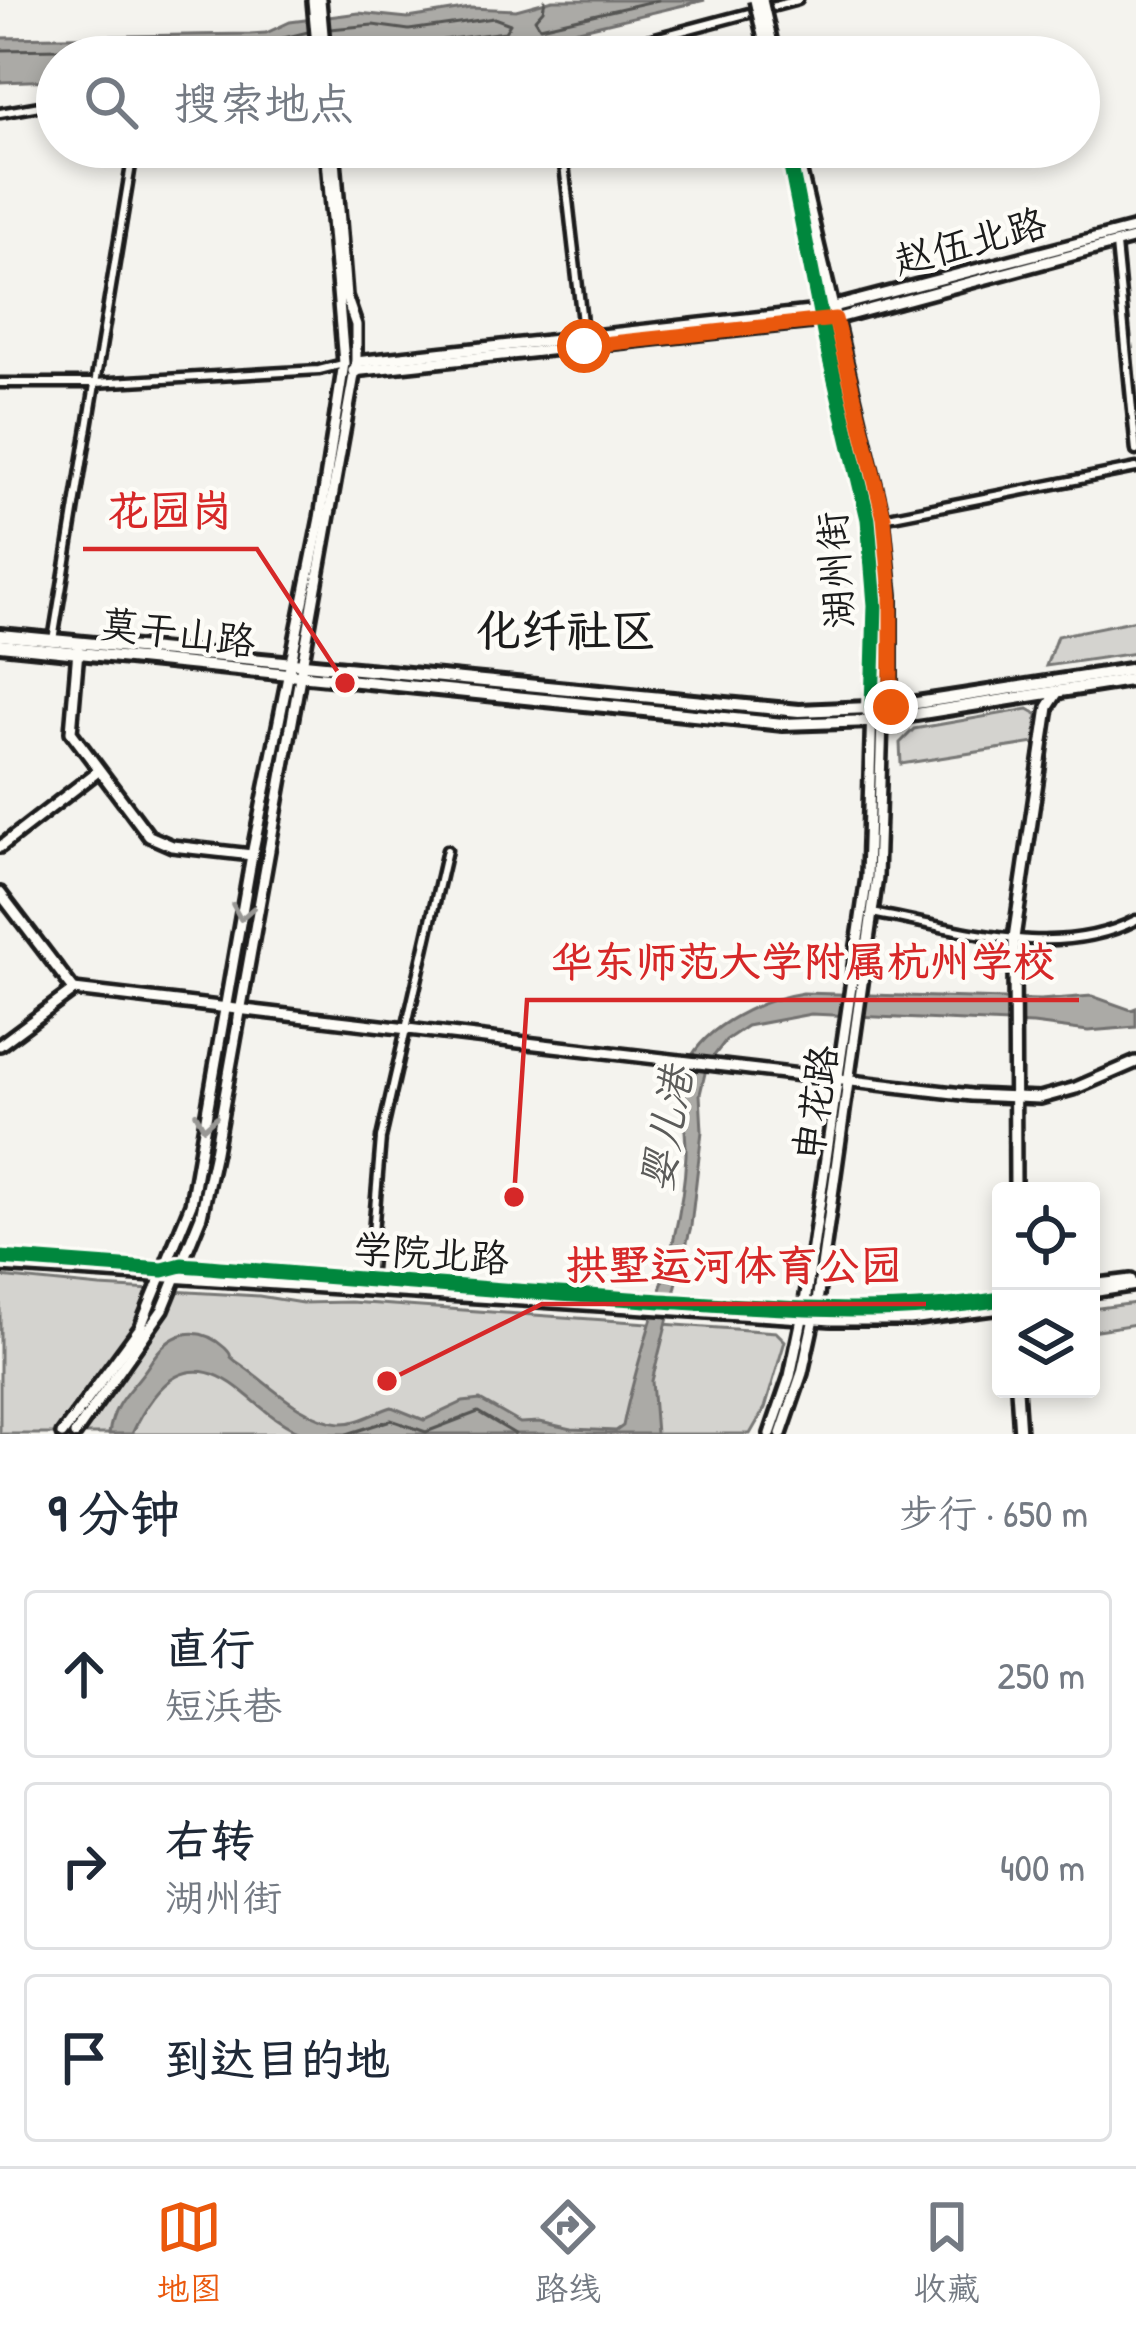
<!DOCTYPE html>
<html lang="zh">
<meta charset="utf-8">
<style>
body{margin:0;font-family:"Patrick Hand","LXGW WenKai TC",sans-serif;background:#f2f2f3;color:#1f2937}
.controls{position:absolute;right:36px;bottom:36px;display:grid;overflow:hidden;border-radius:12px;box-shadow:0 6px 18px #0003}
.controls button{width:108px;height:108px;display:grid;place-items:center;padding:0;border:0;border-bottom:3px solid #e0e1e3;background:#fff;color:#1f2937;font:60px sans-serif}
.stop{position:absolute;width:36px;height:36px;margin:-27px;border:9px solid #ea580c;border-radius:50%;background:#fff}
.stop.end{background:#ea580c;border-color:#fff;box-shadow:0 3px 12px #0008}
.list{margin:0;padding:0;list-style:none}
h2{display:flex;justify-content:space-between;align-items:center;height:156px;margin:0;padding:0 48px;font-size:51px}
h2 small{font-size:39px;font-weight:400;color:#747a83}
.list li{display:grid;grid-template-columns:78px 1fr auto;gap:36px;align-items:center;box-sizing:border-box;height:168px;margin:0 24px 24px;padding:0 24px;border:3px solid #e0e1e3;border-radius:12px}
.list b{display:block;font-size:45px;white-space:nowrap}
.list p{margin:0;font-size:39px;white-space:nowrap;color:#747a83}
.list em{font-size:39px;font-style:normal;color:#747a83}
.icon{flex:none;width:66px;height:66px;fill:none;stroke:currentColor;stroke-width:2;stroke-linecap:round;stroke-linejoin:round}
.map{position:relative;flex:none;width:1136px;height:1434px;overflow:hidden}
.search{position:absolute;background:#fff;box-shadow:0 6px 18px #0003;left:36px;right:36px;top:36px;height:132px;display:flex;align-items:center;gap:30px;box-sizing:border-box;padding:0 42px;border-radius:66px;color:#747a83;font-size:45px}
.sheet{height:732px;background:#fff}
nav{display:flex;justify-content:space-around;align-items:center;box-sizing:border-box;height:168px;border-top:3px solid #e0e1e3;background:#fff;font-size:33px;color:#747a83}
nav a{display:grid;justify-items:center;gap:6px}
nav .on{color:#ea580c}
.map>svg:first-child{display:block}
</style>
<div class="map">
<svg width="1136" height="1434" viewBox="0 0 1136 1434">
<rect width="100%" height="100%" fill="#f4f3ee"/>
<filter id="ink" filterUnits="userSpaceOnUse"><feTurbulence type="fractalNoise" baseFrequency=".00833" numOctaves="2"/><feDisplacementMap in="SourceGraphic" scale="24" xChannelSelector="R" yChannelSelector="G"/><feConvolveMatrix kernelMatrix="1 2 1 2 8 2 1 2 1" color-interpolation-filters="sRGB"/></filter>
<g filter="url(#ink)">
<g fill="#d4d3cf" stroke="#787876" stroke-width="3">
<path d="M1136,620v33l-90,13 11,-30z"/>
<path d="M1028,709l9,5 -2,29 -134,21 -1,-21 14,-14z"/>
<path d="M0,1277l100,10 159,9 43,7 48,-1 426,30 9,9 -20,67 -15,26h-750z"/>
<path d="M1136,1303v21l-45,7v-22z"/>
</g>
<g fill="#abaaa6" stroke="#72716f" stroke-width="3">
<path d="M553,0h152l-173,41 -120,14 -355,2v23l-57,2v-44l250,-4 16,-1 24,-11 69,-9 49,5 62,-10 46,2z"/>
<path d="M803,993l237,7 52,-4 39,14 5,-2v19l-48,4 -55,-7 -222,-10 -64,12 -21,14 -19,25 -7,29 2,37 -11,95 -39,155 4,53h-350c-25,-8 -42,-25 -62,-41 -55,-47 -88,-11 -112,41h-23c5,-36 24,-44 41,-71 18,-29 46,-42 75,-15 11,11 -1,4 12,14 31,20 63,57 103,61 18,1 35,-11 52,-16l32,13 39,-18 17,-2 40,23 20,-1 32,7 44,2 7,-5c18,-92 59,-177 63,-271 1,-26 -9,-70 2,-92 18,-39 76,-64 115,-70z"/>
</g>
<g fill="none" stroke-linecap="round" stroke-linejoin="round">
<g stroke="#555553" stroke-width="3">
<path d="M545,0l-2,10 -8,9 5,8 118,-27"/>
<path d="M330,29l43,-4 36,5 85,-12 16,6 -5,8 -62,8 -8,6 -2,11"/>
<path d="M0,50l251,-4 57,-14"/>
<path d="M347,1434l44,-14 35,12 52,-20 37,22"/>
</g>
<g stroke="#1c1c1c" stroke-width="15">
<g id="minor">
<path d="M584,57l214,-57"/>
<path d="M0,113l57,-10"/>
<path d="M562,147l22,193"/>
<path d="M1116,245l20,206"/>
<path d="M0,383h94l225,-13 24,-6"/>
<path d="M883,518l253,-50"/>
<path d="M53,640l81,-493"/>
<path d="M872,913c85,15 182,49 264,7"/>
<path d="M369,1281l12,-143 66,-288"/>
</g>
</g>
<g stroke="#1c1c1c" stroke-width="18">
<g id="tertiary">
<path d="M313,0l5,57"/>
<path d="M320,0l5,57"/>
<path d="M356,362l463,-51"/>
<path d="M353,371l468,-50"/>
<path d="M78,650l-7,82 78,104 23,10 80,9"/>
<path d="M0,847l97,-75"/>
<path d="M0,893l74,97"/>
<path d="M0,1045l74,-55 897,105 69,3 36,-10 60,-26"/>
<path d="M1015,1191l-1,-253 34,-231 9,-14"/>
<path d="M1017,1389l3,45"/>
<path d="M62,1434l78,-106 51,-124 61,-349 68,-337 24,-155 -18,-216"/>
<path d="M75,1434l88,-125 38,-93 14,-64 141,-788v-39l-10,-29 -12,-149"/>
</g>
</g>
<g stroke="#1c1c1c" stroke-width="18">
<g id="secondary">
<path d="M830,308l306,-80"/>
<path d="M834,319l302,-81"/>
<path d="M0,1258l163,12 19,-5c155,12 309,25 464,35 119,7 237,19 355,-1"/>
<path d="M0,1266l832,54h78l91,-12"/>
<path d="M1091,1285l40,-5"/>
<path d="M1091,1292l45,-7"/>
<path d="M770,1434l20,-58 14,-67 63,-432 8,-272 -7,-86 -43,-181 -38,-191"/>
<path d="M781,1434l21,-61 14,-64 61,-432 5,-157 9,-13v-112l-8,-77 -88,-371"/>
</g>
</g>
<g stroke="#1c1c1c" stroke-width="20">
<g id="primary">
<path d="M0,635l799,76 92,-4 245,-38"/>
<path d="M0,645l783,79 89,-3 264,-42"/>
</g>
</g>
<use href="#minor" stroke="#fdfcf7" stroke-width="6"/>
<use href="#tertiary" stroke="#fdfcf7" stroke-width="9"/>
<use href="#secondary" stroke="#fdfcf7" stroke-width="9"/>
<use href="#primary" stroke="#fdfcf7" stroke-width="10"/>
<g stroke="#1c1c1c" stroke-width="18" stroke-linecap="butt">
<g id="secondary-bridge">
<path d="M755,0l13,57"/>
<path d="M762,0l13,57"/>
</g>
</g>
<use href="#secondary-bridge" stroke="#fdfcf7" stroke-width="9"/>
<g stroke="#fdfcf7" stroke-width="22">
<g id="cycleway">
<path d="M787,147l38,191 43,181 7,86 -3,103"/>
<path d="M0,1258l163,12 19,-5c155,12 309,25 464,35 119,7 237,19 355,-1"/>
</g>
</g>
<use href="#cycleway" stroke="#00873e" stroke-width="15"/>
</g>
<defs><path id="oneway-chevron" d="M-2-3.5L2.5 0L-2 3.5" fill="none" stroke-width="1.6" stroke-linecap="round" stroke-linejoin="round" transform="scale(3)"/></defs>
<g stroke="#989794">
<use href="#oneway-chevron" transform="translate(242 912) rotate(100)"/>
<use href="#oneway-chevron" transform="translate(205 1121) rotate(100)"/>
</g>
</g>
<g fill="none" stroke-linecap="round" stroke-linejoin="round" filter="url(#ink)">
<path stroke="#ea580c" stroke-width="15" d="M584,346l251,-27 49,199 7,77v112"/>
</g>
<g text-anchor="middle" stroke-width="9" stroke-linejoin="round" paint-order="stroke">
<g font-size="39" fill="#1c1c1c" stroke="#fdfcf7">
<text transform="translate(970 241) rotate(-15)" y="14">赵伍北路</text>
<text transform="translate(835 570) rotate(-94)" y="14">湖州街</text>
<text transform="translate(178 632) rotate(7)" y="14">莫干山路</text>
<text transform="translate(815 1103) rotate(-82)" y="14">申花路</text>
<text transform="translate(431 1253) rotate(4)" y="14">学院北路</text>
</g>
<g font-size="42" font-style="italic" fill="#5c5c5a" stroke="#fdfcf7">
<text transform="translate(666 1129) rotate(-80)" y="15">婴儿港</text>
</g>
<g font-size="45" font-weight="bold" fill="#1c1c1c" stroke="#fdfcf7">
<text x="566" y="646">化纤社区</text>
</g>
</g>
<path fill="none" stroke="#d62828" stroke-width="4.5" d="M345 683L257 549H83M514 1197L527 1000H1079M387 1381L542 1304H926"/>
<g fill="#d62828" stroke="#fdfcf7" stroke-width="4.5">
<circle cx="345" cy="683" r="12"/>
<circle cx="514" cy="1197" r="12"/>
<circle cx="387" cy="1381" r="12"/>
</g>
<g font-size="42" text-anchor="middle" font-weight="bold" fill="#d62828" stroke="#fdfcf7" stroke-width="9" stroke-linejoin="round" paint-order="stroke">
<text x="170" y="525">花园岗</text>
<text x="803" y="976">华东师范大学附属杭州学校</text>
<text x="734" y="1280">拱墅运河体育公园</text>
</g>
</svg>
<div class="controls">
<button><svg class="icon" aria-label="locate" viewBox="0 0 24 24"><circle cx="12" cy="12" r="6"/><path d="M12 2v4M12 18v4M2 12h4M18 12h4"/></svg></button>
<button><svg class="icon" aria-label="layers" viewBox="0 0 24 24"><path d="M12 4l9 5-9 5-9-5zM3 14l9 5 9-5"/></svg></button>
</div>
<div class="stop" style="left:584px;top:346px"></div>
<div class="stop end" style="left:891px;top:707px"></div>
<div class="search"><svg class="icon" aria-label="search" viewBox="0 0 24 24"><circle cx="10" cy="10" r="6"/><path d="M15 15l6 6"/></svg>搜索地点</div>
</div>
<section class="sheet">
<h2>9 分钟<small>步行 · 650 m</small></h2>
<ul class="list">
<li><svg class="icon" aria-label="ahead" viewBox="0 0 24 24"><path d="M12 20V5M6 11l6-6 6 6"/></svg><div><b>直行</b><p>短浜巷</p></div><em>250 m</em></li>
<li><svg class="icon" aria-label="right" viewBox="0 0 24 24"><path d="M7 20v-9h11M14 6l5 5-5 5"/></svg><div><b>右转</b><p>湖州街</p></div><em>400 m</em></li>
<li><svg class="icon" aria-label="arrive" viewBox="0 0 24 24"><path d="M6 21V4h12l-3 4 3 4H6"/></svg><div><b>到达目的地</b></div></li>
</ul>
</section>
<nav>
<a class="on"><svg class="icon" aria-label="map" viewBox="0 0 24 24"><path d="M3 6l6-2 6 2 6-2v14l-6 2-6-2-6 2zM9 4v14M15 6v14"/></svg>地图</a>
<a><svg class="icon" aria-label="directions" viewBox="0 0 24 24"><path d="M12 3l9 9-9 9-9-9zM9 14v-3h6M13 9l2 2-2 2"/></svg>路线</a>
<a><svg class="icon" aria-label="saved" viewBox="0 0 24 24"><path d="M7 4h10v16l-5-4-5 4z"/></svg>收藏</a>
</nav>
